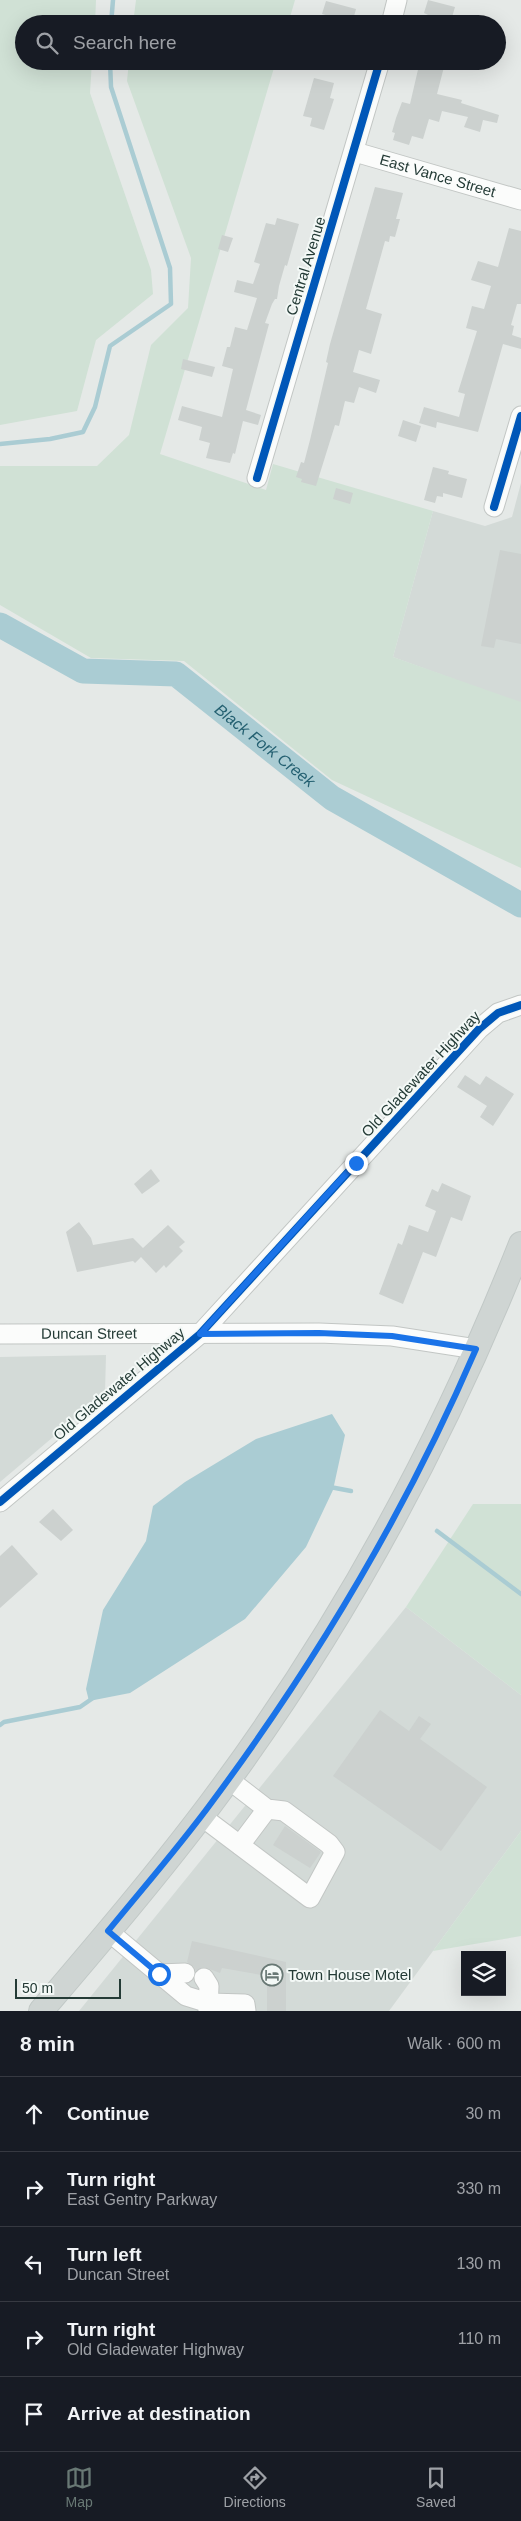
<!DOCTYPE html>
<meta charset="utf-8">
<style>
body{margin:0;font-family:Arial,sans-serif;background:#20242c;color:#f1f3f6}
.controls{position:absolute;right:15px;bottom:15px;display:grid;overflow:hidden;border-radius:0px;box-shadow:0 5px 20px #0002}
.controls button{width:45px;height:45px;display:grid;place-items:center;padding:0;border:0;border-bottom:1px solid #363941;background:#171b24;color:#f1f3f6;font:25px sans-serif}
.scale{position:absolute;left:15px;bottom:12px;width:106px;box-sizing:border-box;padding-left:5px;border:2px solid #243b36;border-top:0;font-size:14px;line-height:18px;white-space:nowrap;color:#243b36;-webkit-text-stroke:4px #f3f8f6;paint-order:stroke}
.stop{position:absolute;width:15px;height:15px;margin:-11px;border:4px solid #1a73e8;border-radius:50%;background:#fff}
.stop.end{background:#1a73e8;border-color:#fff;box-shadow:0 1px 5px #0008}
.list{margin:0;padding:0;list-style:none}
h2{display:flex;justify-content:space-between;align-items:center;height:65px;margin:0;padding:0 20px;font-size:21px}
h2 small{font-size:16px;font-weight:400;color:#9ea1a6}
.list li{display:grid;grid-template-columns:32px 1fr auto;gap:15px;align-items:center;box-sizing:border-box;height:75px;padding:0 20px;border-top:1px solid #363941}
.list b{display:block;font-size:19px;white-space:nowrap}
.list p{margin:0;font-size:16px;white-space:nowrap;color:#9ea1a6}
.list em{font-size:16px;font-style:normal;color:#9ea1a6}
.icon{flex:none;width:28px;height:28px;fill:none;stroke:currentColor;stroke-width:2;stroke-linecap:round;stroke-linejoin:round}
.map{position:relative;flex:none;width:521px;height:2011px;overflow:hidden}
.search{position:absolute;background:#171b24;box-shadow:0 5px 20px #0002;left:15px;right:15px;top:15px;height:55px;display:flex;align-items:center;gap:12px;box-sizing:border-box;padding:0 18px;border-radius:28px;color:#9ea1a6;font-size:19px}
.sheet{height:440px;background:#171b24}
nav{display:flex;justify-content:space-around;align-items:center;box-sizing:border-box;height:70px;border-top:1px solid #363941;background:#171b24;font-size:14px;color:#9ea1a6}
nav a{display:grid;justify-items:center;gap:2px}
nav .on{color:#687874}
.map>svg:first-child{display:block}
</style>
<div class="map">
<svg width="521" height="2011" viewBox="0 0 521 2011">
<rect width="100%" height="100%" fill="#e5e9e7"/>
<g fill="#d3dad7">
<path d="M521,483v219h-4l-124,-45 40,-146 52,15 27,-9z"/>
<path d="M106,1355l-1,38 -105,89v-125z"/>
<path d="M406,1607l115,88v136l-132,180h-310z"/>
</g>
<g fill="#d0e1d5">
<path d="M0,0h96l-1,24h-71v37h68l-2,32 61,177 2,24 -57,46 -19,71 -77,14z"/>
<path d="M136,0h159l-7,24h-155z"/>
<path d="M129,61h147l-116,393 106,36 7,-26 160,47 -40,146 128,45v166l-189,-88 -148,-119 -93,-3 -91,-53v-139h97l32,-31 22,-90 37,-37 3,-50 -64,-177z"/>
<path d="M473,1504h48v191l-115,-88z"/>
<path d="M521,1831v105l-88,15z"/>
</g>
<path fill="#aaccd3" d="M332,1414l13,21 -12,55 -27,57 -61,72 -115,74 -41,8 -3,-12 17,-79 43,-69 7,-35 32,-24 71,-43z"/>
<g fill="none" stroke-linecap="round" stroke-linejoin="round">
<g stroke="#aaccd3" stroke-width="4.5">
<path d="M111,24l2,-24"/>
<path d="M0,444l50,-5 33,-7 12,-25 15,-61 61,-42 -1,-36 -59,-181 -1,-26"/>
<path d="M330,1487l21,4"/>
<path d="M437,1531l84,63"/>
<path d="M0,1725l4,-3 76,-15 13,-9"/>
</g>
<path stroke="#aaccd3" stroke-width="25" id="s1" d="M0,625l83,46 93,3 156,124 189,107"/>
</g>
<g fill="#ccd1cf">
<path d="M428,0l27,7 -5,17 -23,-6 1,-3 -4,-2z"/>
<path d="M326,1l30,8 -4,15h-23v-8l-7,-2z"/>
<path d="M420,61l24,6 -7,27 25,6 -1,3 38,12 -2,8 -14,-3 -3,12 -16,-5 4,-10 -26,-6 -3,11 -10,-3 -6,20 -11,-3 -3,9 -16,-5 2,-7 -3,-1 4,-14 6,-16 8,2z"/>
<path d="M314,78l20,5 -4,15 4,1 -10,31 -14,-4 2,-8 -9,-2z"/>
<path d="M375,187l28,6 -7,26h4l-5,18 -5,-1 -1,6 -4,-1 -19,68 16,5 -11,40 -12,-4 -6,22 27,8 -4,13 -17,-6 -5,16 -9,-2 -6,25 -4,-1 -19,61 -15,-4 1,-3 -6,-2 5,-15 3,1 6,-23 18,-77 -2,-1 4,-18z"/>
<path d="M277,218l22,6 -12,42 -2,-1 -6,21 -2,13h-2l-3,5 -7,19 4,1 -23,86 15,5 -3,10 -15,-4 -8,33 -2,-1 -3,10 -10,-2 -14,-3 4,-15 -11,-3 3,-13 -24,-7 4,-14 40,11 11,-48 -11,-3 5,-19h3l5,-20 12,3 10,-32 -23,-6 3,-12 16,4 7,-20 -6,-2 12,-39 9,2z"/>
<path d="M509,228l12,3v73h-4l-6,21 3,1 -2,9 9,3v11l-18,-5 -25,88 -41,-10 -1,6 -17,-5 5,-16 35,10 6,-23 -7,-2 19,-61 -11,-3 6,-22 12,3 7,-23 -20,-6 7,-19 20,6z"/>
<path d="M222,235l11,3 -5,14 -10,-3z"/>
<path d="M183,359l32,8 -3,10 -31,-8z"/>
<path d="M403,420l18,6 -5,16 -18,-6z"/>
<path d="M433,467l16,4 -1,3 19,5 -5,19 -19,-5v4l-6,-1 -2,7 -11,-3z"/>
<path d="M336,488l17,5 -3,11 -17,-5z"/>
<path d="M500,550l21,4v90l-25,-5 -2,9 -13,-2z"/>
<path d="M465,1075l15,10 6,-9 28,18 -21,32 -13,-9 7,-11 -30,-19z"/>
<path d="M151,1169l9,12 -18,13 -8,-10z"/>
<path d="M442,1183l29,13 -9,25 -11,-4 -15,40 -13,-5 -20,52 -24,-10 19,-51 4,2 7,-20 19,7 8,-21 -11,-5 7,-17 6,3z"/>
<path d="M79,1222l12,16 2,7 40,-7 10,10 25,-23 17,17 -6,5 4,4 -17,17 -2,-3 -8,8 -15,-16 -6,6 -2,-2 -56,11 -11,-40z"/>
<path d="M53,1509l20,21 -12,11 -22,-19z"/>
<path d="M12,1545l26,29 -38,34v-52z"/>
<path d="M380,1710l29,21 10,-15 12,8 -11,15 67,48 -46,64 -108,-75z"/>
<path d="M285,1826l36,26 -11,16 -37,-23z"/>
<path d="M192,1941l94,21v49h-19v-35l-45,-8 -2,5 -16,-6 -8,4 -2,-4 -7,-5z"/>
</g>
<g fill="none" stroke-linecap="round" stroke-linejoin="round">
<g stroke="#c2c6c4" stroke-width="21">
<g id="minor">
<path d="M391,24l6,-24"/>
<path id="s2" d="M355,152l166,48"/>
<path d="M257,478l123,-417"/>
<path d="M494,507l27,-91"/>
<path id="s3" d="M0,1334l319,-1 73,3 84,13"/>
<path d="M0,1502l200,-168 279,-305 19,-16 23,-8"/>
<path d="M201,1816l109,82 25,-46 -6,-8 -45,-33 -17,-2 -39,-30"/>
<path d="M240,1845l27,-36"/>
<path d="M108,1931l78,65 23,7 36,1 1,7"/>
<path d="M159,1974l26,-1"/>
<path d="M204,1978l5,8 -1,25"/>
</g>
</g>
<g stroke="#c1c8c6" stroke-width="26">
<path id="major" d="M41,2011c58,-68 117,-137 171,-209 127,-170 231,-361 309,-558"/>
</g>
<use href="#minor" stroke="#fbfcfb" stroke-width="19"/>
<use href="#major" stroke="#cfd5d3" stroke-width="24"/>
<g stroke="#f3f8f6" stroke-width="11">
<g id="cycleway">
<path d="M257,478l123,-417"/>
<path d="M494,507l27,-91"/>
<path d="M0,1502l200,-168 279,-305 19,-16 23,-8"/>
</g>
</g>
<use href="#cycleway" stroke="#0057b8" stroke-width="8"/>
</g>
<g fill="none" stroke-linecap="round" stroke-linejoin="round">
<path stroke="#1a73e8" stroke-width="6" d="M159,1974l-51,-43c35,-43 71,-84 104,-129 104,-140 195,-293 264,-453l-84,-13 -73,-3 -119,1 156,-171"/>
</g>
<defs>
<g id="hotel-ring" transform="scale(1.125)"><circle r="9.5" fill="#f3f8f6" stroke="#687874" stroke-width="1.5"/><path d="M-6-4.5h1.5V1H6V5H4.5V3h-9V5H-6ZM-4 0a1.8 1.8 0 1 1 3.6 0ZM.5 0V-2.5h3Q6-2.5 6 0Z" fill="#687874"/></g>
</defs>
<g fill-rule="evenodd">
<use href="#hotel-ring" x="272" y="1975"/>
</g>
<g text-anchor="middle" stroke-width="4" stroke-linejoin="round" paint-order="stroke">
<g font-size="15" fill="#243b36" stroke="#f3f8f6">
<text dy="5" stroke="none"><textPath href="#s2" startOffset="86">East Vance Street</textPath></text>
<text transform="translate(306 266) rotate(-73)" y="5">Central Avenue</text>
<text transform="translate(421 1074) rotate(-47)" y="5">Old Gladewater Highway</text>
<text dy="5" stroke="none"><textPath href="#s3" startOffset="89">Duncan Street</textPath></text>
<text transform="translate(119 1384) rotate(-40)" y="5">Old Gladewater Highway</text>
</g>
<g font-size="15" fill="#243b36" stroke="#f3f8f6" text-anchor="start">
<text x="288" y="1980">Town House Motel</text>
</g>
<g font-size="16" font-style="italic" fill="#246071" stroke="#f3f8f6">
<text dy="6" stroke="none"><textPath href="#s1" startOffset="302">Black Fork Creek</textPath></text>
</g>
</g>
</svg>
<div class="controls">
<button><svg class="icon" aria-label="layers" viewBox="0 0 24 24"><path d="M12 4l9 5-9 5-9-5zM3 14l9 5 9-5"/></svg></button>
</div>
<div class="scale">50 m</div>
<div class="stop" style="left:159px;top:1974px"></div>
<div class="stop end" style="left:356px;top:1163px"></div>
<div class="search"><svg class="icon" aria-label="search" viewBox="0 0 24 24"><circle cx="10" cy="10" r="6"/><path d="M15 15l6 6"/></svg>Search here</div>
</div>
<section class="sheet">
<h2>8 min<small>Walk · 600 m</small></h2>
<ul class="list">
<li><svg class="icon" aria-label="ahead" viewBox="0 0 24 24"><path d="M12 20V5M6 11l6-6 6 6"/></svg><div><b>Continue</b></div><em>30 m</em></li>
<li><svg class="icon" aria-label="right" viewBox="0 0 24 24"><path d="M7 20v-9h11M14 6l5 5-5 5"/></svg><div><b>Turn right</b><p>East Gentry Parkway</p></div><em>330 m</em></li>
<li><svg class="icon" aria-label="left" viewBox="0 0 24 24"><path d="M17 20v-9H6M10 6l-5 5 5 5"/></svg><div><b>Turn left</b><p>Duncan Street</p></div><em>130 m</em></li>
<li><svg class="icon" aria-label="right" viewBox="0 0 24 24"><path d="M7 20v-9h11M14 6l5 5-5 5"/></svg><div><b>Turn right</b><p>Old Gladewater Highway</p></div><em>110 m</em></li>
<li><svg class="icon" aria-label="arrive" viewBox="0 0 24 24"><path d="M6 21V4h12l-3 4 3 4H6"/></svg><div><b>Arrive at destination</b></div></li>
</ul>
</section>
<nav>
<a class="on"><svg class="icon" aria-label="map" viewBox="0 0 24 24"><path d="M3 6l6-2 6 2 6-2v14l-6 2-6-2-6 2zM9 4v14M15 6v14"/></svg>Map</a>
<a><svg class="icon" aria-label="directions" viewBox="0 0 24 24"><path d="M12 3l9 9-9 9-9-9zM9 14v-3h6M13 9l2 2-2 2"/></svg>Directions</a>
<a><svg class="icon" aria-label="saved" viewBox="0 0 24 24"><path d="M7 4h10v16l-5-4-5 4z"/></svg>Saved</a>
</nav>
